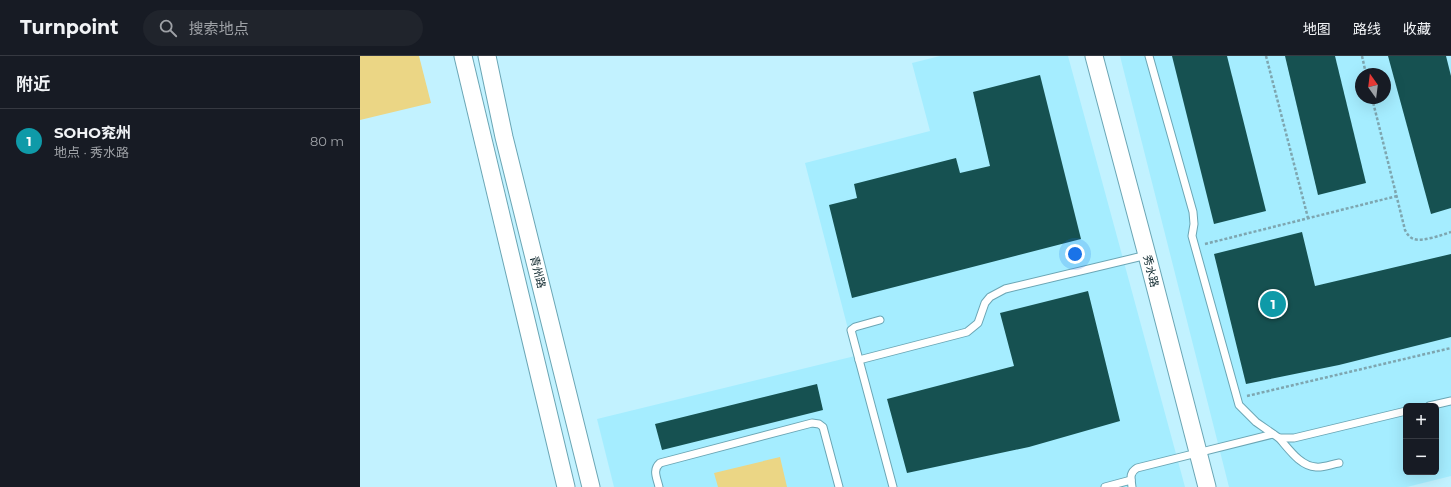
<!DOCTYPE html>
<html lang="zh">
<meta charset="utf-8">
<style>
body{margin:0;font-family:Montserrat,"Noto Sans SC",sans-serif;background:#20242c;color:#f1f3f6}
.controls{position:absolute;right:12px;bottom:12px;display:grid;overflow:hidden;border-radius:6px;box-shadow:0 4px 16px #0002}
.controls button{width:36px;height:36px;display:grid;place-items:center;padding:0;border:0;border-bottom:1px solid #363941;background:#171b24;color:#f1f3f6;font:20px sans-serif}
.compass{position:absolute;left:995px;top:12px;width:36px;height:36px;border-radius:50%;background:#171b24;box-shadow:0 4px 16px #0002;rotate:346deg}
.you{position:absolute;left:715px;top:198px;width:14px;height:14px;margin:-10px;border:3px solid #fff;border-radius:50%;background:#1a73e8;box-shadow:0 0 0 6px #1a73e833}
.badge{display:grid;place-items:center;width:26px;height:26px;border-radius:50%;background:#8c9099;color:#fff;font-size:13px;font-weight:700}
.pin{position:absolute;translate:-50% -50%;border:2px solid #fff;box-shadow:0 1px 4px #0006}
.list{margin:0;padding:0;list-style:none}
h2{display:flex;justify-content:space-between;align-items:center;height:52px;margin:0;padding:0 16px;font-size:17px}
h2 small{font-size:13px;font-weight:400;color:#9ea1a6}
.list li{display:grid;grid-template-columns:26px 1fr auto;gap:12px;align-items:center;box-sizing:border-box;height:64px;padding:0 16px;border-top:1px solid #363941}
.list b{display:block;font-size:15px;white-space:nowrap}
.list p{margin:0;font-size:13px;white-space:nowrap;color:#9ea1a6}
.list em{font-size:13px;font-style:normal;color:#9ea1a6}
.icon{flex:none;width:22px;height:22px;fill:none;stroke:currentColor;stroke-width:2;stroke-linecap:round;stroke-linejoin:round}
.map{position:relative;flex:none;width:1091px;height:431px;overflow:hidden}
header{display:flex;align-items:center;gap:24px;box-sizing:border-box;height:56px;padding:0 20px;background:#171b24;border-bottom:1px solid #363941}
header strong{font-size:19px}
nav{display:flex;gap:22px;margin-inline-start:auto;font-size:14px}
.search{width:280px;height:36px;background:#20242c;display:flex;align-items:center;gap:10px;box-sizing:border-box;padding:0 14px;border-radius:22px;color:#9ea1a6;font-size:15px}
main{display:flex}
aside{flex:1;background:#171b24}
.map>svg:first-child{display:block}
</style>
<header>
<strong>Turnpoint</strong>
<div class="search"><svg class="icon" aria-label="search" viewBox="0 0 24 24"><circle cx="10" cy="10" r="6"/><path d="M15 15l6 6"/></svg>搜索地点</div>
<nav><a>地图</a><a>路线</a><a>收藏</a></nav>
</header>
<main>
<aside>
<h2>附近<small></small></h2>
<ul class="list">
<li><span class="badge" style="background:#0f9aa8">1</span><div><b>SOHO兖州</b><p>地点 · 秀水路</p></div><em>80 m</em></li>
</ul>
</aside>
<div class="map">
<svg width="1091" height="431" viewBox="0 0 1091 431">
<rect width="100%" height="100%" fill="#c2f2ff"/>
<g fill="#a5edff" fill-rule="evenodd">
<path d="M580,0h128l117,431h-571l-17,-68 258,-63 -50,-193 125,-32 -18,-68z"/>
<path d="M760,0h331v420l-44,11h-178zM1001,18h24v24h-24zM1046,350h30v66h-30z"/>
</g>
<g fill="#ebd685">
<path d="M0,0h59l12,47 -71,17z"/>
<path d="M420,401l7,30h-69l-4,-14z"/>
</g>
<g fill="#165151">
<path d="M812,0h55l39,155 -52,13z"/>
<path d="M925,0h50l31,127 -48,12z"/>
<path d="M1028,0h58l5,20v132l-20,6z"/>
<path d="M680,19l41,164 -229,59 -23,-93 28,-7 -3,-14 102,-26 4,15 30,-7 -17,-74z"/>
<path d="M942,176l13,54 136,-32v83l-112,28 -93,19 -32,-130z"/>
<path d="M728,235l32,130 -91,26 -122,26 -20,-74 127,-33 -14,-53z"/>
<path d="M457,328l6,26 -161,40 -7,-26z"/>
</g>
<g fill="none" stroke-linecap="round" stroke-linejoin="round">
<g stroke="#6ba6b5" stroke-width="9">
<g id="service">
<path d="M789,0l44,156 1,12 -2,12 47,169 17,17 23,16h15l112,-27"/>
<path d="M520,264l-25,7 -4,3 42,157"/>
<path d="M499,304l108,-28 11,-9 7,-20 5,-6 15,-8 142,-34"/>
<path d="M1069,350l22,-5"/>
<path d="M919,382c10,11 21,28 37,29 7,1 16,-3 23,-4"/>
<path d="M299,431c-2,-9 -7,-17 1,-24l152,-40 7,1 4,3 16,60"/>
<path d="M745,431l26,-7"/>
<path d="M772,431c-1,-9 -3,-14 5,-19l136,-34"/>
</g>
</g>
<g stroke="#6ba6b5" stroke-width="19">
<g id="tertiary">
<path d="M103,0l103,431"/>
<path d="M127,0l17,81 87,350"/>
<path d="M734,0l53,199 60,232"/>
</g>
</g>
<g stroke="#7ea6b0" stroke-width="2.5" stroke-dasharray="3 2" stroke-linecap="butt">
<path d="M906,0l42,162"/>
<path d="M1002,0l4,18"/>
<path d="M1012,42l33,132c2,4 5,8 9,9 8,3 28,-4 37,-7"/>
<path d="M845,188l192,-48"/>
<path d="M887,340l204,-48"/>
</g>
<use href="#service" stroke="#fff" stroke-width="7"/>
<use href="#tertiary" stroke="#fff" stroke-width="17"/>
</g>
<g text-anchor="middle" stroke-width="4" stroke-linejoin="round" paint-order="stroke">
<g font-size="11" fill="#0f282e" stroke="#fff">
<text transform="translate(791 215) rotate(76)" y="4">秀水路</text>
<text transform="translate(178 216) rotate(76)" y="4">青州路</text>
</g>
</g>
</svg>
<div class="controls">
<button>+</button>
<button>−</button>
</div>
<svg class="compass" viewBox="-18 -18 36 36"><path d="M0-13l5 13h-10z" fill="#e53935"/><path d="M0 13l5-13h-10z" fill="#9ea1a6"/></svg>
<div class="you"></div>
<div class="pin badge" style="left:913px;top:248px;background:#0f9aa8">1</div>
</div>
</main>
